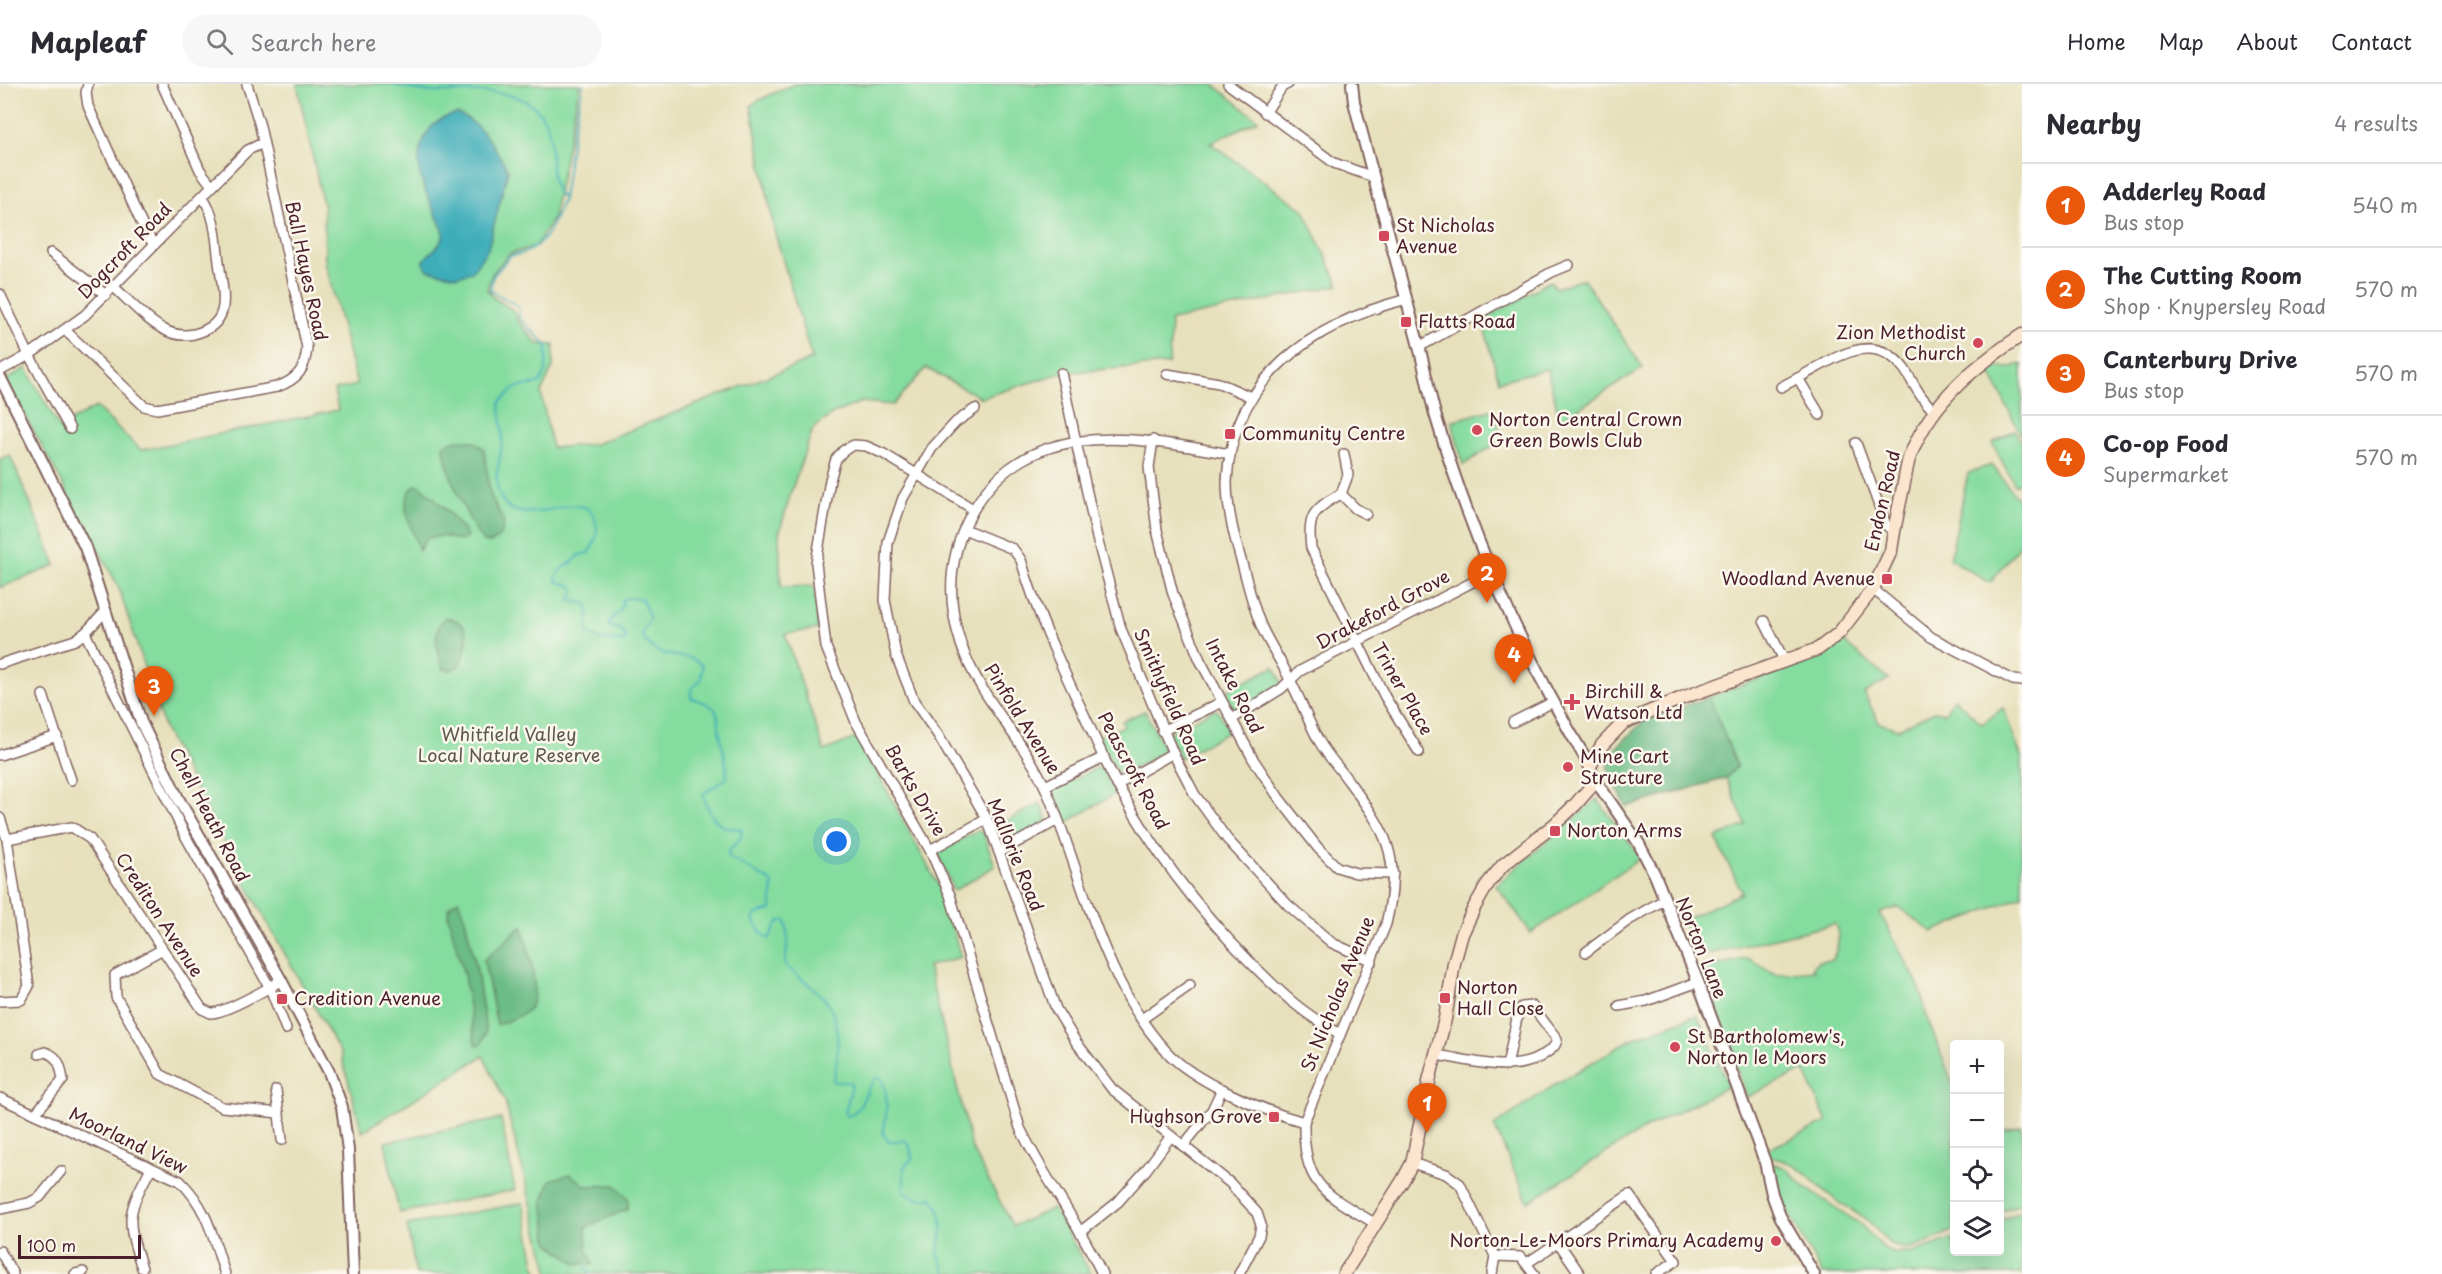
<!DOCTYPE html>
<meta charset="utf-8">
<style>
body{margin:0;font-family:"Playpen Sans",sans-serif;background:#f7f7f7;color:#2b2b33}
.controls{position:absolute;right:18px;bottom:18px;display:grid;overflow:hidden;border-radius:6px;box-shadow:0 6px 24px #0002}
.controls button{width:54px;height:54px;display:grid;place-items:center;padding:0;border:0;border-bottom:2px solid #e1e1e2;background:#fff;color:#2b2b33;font:30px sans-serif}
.scale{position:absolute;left:18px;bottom:15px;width:123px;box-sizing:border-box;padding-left:6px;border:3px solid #4a1f2b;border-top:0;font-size:16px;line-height:21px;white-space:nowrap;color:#4a1f2b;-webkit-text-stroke:4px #fbf7ec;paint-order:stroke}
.you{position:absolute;left:837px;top:758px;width:21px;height:21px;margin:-15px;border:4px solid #fff;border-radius:50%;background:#1a73e8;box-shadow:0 0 0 9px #1a73e833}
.badge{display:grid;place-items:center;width:39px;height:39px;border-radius:50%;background:#ea580c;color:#fff;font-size:20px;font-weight:700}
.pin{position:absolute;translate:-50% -50px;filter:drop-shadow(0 2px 3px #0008)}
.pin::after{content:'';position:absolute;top:32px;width:21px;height:18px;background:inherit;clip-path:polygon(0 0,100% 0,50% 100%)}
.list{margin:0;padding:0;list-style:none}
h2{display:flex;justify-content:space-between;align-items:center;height:78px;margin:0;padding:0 24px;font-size:26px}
h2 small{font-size:20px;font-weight:400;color:#7c7c81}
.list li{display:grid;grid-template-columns:39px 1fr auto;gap:18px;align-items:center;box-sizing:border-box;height:84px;padding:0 24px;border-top:2px solid #e1e1e2}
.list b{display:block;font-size:22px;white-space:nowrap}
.list p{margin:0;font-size:20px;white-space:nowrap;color:#7c7c81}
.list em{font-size:20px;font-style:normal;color:#7c7c81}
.icon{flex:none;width:33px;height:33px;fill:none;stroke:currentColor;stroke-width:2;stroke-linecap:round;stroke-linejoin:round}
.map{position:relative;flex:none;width:2022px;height:1190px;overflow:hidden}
header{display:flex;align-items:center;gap:36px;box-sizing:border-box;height:84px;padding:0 30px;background:#fff;border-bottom:2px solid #e1e1e2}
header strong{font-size:28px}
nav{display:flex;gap:33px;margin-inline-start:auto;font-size:21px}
.search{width:420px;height:54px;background:#f7f7f7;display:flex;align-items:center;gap:15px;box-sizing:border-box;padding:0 21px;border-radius:33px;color:#7c7c81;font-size:22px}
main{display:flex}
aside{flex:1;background:#fff}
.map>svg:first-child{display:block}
</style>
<header>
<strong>Mapleaf</strong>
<div class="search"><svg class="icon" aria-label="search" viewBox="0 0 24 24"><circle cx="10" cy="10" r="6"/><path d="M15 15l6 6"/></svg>Search here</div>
<nav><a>Home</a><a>Map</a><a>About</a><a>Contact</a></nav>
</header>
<main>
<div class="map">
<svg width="2022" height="1190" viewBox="0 0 2022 1190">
<rect width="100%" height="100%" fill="#fbf7ec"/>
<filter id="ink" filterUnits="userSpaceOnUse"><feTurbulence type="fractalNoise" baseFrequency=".0167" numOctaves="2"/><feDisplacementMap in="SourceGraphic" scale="12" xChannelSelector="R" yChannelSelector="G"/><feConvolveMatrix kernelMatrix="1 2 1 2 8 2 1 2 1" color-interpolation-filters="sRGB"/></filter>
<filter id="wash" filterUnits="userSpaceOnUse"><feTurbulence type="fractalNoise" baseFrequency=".008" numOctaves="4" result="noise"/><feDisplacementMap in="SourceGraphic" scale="24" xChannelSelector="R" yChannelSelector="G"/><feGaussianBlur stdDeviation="1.35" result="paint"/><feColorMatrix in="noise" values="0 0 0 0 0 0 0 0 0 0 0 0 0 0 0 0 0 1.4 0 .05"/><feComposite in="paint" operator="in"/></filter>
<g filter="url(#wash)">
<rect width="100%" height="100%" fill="#e7e0bc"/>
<g fill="#85dc9f" stroke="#687e65" stroke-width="1.5">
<path d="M297,0h283l-27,134 -17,28 -27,8 -17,20 -5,15 6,8 21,14 3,9 21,24 16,1 -1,22 -12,26 11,55 43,-4 217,-85 -38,-129 -23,-124 6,-5 37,-17h419l45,36 -48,23 94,67 35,75 -168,35 -2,44 -108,9 -80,25 -55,-30 -33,37 -32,-3 -28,12 -20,15 -21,60 -13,45 2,53 33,-1 4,43 -33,5 39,117 34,-14 84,155 19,65 -33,9 44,183 41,77 40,-18 38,66h-542l-44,-173 -22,-45 -121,76 -21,-78 -83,-148 -93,-175 -47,-145 -112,-206 20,-12 39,69 4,-15 27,-15 45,43 197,-40 -4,-20 23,-5 -32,-123 -1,-53z"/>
<path d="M1584,195l59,89 -83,52 -13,-51 -48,12 -17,-61 68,-39 6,7z"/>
<path d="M2022,280v73l-34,-68 3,-3 17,2z"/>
<path d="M1494,325l8,31 -39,25 -11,-44z"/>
<path d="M2015,346l7,14v37l-7,4 -23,-42z"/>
<path d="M10,371l46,110 -56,23v-129z"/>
<path d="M1992,381l30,40v37l-32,41 -40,-24 18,-86z"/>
<path d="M1842,557l47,38 -25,14 15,30 19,6 36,-18 11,2 9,-15 28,26 21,-16 19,51v137l-90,36 -34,-25 -18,6 40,75 7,30 27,69v143c-14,6 -32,17 -47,18 -21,1 -27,-17 -40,-28 -9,-7 -22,-13 -31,-20 -26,-19 -36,-39 -69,-43l-3,-6 63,-29 -23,-52 -57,27 -47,-128 48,-11 27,16 39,-4 -2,-3 5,-5 15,-2c7,-12 8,-24 3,-36l-135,32 -19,-35 61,-28 -26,-55 30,-13 -20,-47 11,-12 -28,-69 108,-40z"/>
<path d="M1274,583l7,13v6l-38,22 -11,1 -8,-17z"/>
<path d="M1213,626h4l13,21 -50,27 -11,-22 1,-4z"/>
<path d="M1145,627l18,35 -2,7 -36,21 -9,-3 -18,-34 26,-11 -2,-5z"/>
<path d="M1097,684h4l14,26 -49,29 -13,-34z"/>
<path d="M1597,715l44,59 -110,75 -35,-48z"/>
<path d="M1040,719l7,15 -1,4 -37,21h-7l-6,-16z"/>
<path d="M977,747l6,1 12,34 -41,25 -16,-37 4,-5z"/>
<path d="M1697,931l32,71 -85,43 -116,73 -34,-76 65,-44 73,-43z"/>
<path d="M501,1035l14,71 -116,23 -14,-71z"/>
<path d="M2022,1042v77l-22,9v-81z"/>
<path d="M1776,1080l11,5 19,19 54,36 24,24 11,5h17l42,-15v14h46v-32l22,-9v63h-200l-38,-69 -11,-40z"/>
<path d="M523,1119l14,71h-121l-9,-49z"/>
</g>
<g fill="#6cbc86" stroke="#5b6e58" stroke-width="1.5">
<path d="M456,356l17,1 11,8 6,45 14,28 -3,13 -10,8 -8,-1c-14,-20 -39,-73 -39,-97z"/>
<path d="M416,401l4,1c19,15 34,30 47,50l-6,5 -18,-5 -16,2 -8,13c-5,-22 -25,-50 -3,-66z"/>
<path d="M445,533c30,5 24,30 13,50l-8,3 -7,-1c-5,-20 -13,-35 2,-52z"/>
<path d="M1709,613l28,69 -11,12 -100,29 -18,-39 5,-17 32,-31z"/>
<path d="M458,816l6,15 13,56 9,62 -5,12 -6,-1 -11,-69 -16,-59 1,-9z"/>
<path d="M522,842c5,19 21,69 6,84 -9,8 -20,11 -31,15l-13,-65z"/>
<path d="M570,1090l16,12 29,-1 13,13v11l-42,18 1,22 6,15h-16l-28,-21 -6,-42 7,-21z"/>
</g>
<path fill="#3eadb9" stroke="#446672" stroke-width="1.5" d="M458,30c24,9 37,35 50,56l-20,79 -16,23 -15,4 -29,-6 -5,-7c5,-13 18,-13 21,-30 -6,-17 -24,-48 -25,-65 -2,-26 12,-51 39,-54z"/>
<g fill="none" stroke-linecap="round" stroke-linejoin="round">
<g stroke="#3eadb9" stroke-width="2">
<path d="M390,0c18,5 36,9 54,8 33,0 87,-7 103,33 9,23 -3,55 16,74 -13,30 -17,52 -53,57l-17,20 -3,14 29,17v11l28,28 -1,25 -6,12 -25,5 -15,14c0,13 4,29 2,42 -2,18 -10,36 -1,54 21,40 87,-19 95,25 3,11 -1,21 -8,30l-9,2c-6,12 -22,9 -23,26l16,5 3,5 -6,10 16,2 3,3v27l12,7 25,1v-6l-4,-6 -11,-2 -2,-4 11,-11 4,-8 -2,-4 5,-2h15l9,20 -7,12 -1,6c19,30 41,12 60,29l-1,15 -10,9v9c37,10 23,19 31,46 3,15 5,18 5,34l-24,16c3,12 11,31 25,34 6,1 8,-1 14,2l-2,9 -12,12 1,6 44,26 -2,27 -15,4 -3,6 8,13 8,6 10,-18h7l2,19 -3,25c12,11 33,25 42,37 14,20 12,56 6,78l1,2h15l3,3 -7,29 3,2c18,-8 16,-28 29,-39l5,2c7,18 5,35 1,54l5,9 17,-2 5,7 2,12 -8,8v25c10,6 16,9 27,5l7,10 5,18 -5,28 8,21"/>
<path d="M563,115l9,-62 11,-53"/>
<path d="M586,1184l5,6"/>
</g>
</g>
</g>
<g filter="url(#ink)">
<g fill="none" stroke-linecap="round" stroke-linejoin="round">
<g stroke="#81635e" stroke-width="12">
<g id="minor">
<path d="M88,0l-2,9 2,13 57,125 9,14"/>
<path d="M162,0l38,86 12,16"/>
<path d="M1228,0l106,79 39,14"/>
<path d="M1265,29l17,-26 6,-3"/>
<path d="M51,169l55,42"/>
<path d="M114,203c15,14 31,32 49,42 10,6 21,7 31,5 40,-10 29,-40 25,-72 -3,-23 -3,-47 -17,-66"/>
<path d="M0,210l29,61 41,74"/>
<path d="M65,246l79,76 13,3 120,-22c21,-8 28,-17 30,-39l-47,-222 -13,-42"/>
<path d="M1419,263l133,-75 17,-7"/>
<path d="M0,287l29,-16 56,-40 127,-129 36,-36 15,-7"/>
<path d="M1061,289l36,165 24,91 52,124 22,42 32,44 61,66 44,38 40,18"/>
<path d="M1167,290l52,9 32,14"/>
<path d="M1781,303l17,-9"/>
<path d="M975,325l-19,13 -24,26 -29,50 -15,44 -3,58 11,55 18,46 24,34 49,84 69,190 20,33 36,47 118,94 27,30 4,12 -2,11 -20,38"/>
<path d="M1820,331l-22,-37c35,-18 76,-51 107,-8 10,15 15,29 30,41"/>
<path d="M1153,356l-4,27 8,63 16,64 27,66 53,99 26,39 39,50 19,19 19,6 37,1"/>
<path d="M1856,359l30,82 7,6"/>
<path d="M1230,370c-95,-17 -211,-41 -263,68 -19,40 -20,80 -6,122 17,52 61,93 84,143 17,38 29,79 43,118 18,51 41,106 78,146 28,31 98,60 138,71"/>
<path d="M1344,370l4,21 -7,19c-28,15 -34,22 -30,54l74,149 34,55"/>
<path d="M1341,410l15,15 10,5"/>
<path d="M973,425l-89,-55 -18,-8 -12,-1 -10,5 -8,9 -6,21 -14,83 10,84 30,75 74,128 20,45 70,233c24,50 60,96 82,146"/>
<path d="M964,445l49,20 8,11c15,51 37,99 60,148 12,25 23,53 37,78 35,64 79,122 130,174 32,32 52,52 92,74"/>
<path d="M1873,505l58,48 82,43 9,1"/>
<path d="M1764,537l21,41"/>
<path d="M85,549l101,204 84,151 16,41"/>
<path d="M0,580l75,-24 10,-7 20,-21"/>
<path d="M43,611l28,85"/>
<path d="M1232,635l49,-30 19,-18 192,-99"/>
<path d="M1513,638l40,-20"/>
<path d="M1162,647l60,-29"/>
<path d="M0,671l57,-19"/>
<path d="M1117,701l56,-32"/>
<path d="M1045,702l59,-29"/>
<path d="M0,734l7,21 22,147 -8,14 -21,1"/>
<path d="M7,755l65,-12 18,12 112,170c3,1 6,3 9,4 11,1 59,-25 70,-33"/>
<path d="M930,766l57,-31"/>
<path d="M999,768l59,-32"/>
<path d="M161,866l-46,25 1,22 44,77 62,33 57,6"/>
<path d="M1586,868l43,-32 35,-20"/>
<path d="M1619,922l27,-5 52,-19"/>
<path d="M1142,935l48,-34"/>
<path d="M1436,971c35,5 80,21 110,-2 6,-4 10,-7 11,-14l-25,-33 -10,1 -4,6 -11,53"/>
<path d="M276,1006l6,50"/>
<path d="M0,1014l180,83c28,27 33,57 45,93"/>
<path d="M35,1030l28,-34c-2,-13 -4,-24 -18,-28l-6,2"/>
<path d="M1183,1062l29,-36 10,-21"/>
<path d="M1412,1079l34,11 14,10 35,72 -3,18"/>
<path d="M0,1125l29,-6 11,-6 21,-26"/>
<path d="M1376,1140c-50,-30 -73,-37 -72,-102l82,-198c18,-75 -4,-97 -45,-153 -8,-10 -16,-19 -22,-30 -11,-19 -18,-41 -29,-61 -8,-17 -18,-32 -26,-48 -10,-20 -15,-44 -21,-65 -8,-27 -16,-56 -16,-85 4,-104 87,-159 180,-183"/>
<path d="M1080,1148l38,-30 28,-32 25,-34"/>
<path d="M1558,1158l22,32"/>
<path d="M0,1167l13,23"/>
<path d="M1495,1172l26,1 13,17"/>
<path d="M1527,1179l102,-68 47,66 -20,13"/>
<path d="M142,1184c-16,-48 -16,-54 9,-100"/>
<path d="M75,1190l8,-2"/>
</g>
</g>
<g stroke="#81635e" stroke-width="14">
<g id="tertiary">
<path d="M1352,0l2,18c20,79 42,158 63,237 7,24 11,50 18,75 36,122 89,243 155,352l3,11 45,65 17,33 43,107 67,180 7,32 8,22 34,58"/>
<path d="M0,293l85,170 56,175 38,78 102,180 48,92 13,35 6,43 5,124"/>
</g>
</g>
<g stroke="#81635e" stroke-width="15">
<g id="secondary">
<path d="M1590,682l12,-21 21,-22 59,-25 136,-49 21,-16 34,-44 18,-38c3,-23 8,-45 13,-68 2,-10 3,-22 8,-32 22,-52 64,-86 110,-116"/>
<path d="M1344,1190l59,-94 9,-17 18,-86 15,-58 9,-56 8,-29 13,-28 14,-24 14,-17 51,-40 21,-20 14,-16 4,-12"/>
</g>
</g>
<use href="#minor" stroke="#fff" stroke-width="9"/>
<use href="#tertiary" stroke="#fff" stroke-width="10"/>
<use href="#secondary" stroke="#fbe5cf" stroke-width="12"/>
</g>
</g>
<g fill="#d1495b" stroke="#fbf7ec" stroke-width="2">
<rect x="1378" y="146" width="12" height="12" rx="3"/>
<rect x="1400" y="232" width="12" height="12" rx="3"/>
<circle cx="1978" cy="259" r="6"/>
<circle cx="1477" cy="346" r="6"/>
<rect x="1224" y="344" width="12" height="12" rx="3"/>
<rect x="1881" y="489" width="12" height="12" rx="3"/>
<path d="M1569 609h6v6h6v6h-6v6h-6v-6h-6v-6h6z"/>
<circle cx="1568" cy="683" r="6"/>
<rect x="1549" y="741" width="12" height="12" rx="3"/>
<rect x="1439" y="908" width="12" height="12" rx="3"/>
<rect x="276" y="909" width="12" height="12" rx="3"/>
<circle cx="1675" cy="963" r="6"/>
<rect x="1268" y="1027" width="12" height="12" rx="3"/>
<circle cx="1776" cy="1157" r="6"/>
</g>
<g text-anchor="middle" stroke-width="5" stroke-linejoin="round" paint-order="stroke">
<g font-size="18" fill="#4a1f2b" stroke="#fbf7ec" text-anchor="start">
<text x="1396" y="148">St Nicholas<tspan x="1396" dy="21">Avenue</tspan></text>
<text x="1418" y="244">Flatts Road</text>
<text x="1966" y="255" text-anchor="end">Zion Methodist<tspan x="1966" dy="21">Church</tspan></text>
<text x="1489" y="342">Norton Central Crown<tspan x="1489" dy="21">Green Bowls Club</tspan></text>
<text x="1242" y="356">Community Centre</text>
<text x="1875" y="501" text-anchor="end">Woodland Avenue</text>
<text x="1584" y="614">Birchill &amp;<tspan x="1584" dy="21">Watson Ltd</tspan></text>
<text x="1580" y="679">Mine Cart<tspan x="1580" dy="21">Structure</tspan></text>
<text x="1567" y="753">Norton Arms</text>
<text x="1457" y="910">Norton<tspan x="1457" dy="21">Hall Close</tspan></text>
<text x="294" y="921">Credition Avenue</text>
<text x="1687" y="959">St Bartholomew's,<tspan x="1687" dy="21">Norton le Moors</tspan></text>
<text x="1262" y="1039" text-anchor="end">Hughson Grove</text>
<text x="1764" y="1163" text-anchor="end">Norton-Le-Moors Primary Academy</text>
</g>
<g font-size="18" fill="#4a1f2b" stroke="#fbf7ec">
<text transform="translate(125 167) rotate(-46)" y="6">Dogcroft Road</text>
<text transform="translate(306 187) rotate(78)" y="6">Ball Hayes Road</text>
<text transform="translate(1883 417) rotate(-77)" y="6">Endon Road</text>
<text transform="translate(1383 526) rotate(-28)" y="6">Drakeford Grove</text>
<text transform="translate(1234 602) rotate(63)" y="6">Intake Road</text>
<text transform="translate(1402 605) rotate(60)" y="6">Triner Place</text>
<text transform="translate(1169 613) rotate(66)" y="6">Smithyfield Road</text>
<text transform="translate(1022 635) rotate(58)" y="6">Pinfold Avenue</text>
<text transform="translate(1133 687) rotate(62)" y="6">Peascroft Road</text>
<text transform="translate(915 706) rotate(60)" y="6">Barks Drive</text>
<text transform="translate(209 731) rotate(62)" y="6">Chell Heath Road</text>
<text transform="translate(1015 771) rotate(68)" y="6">Mallorie Road</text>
<text transform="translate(159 831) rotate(57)" y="6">Crediton Avenue</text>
<text transform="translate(1701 864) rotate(68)" y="6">Norton Lane</text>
<text transform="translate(1338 910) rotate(-68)" y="6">St Nicholas Avenue</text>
<text transform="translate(128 1057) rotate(26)" y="6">Moorland View</text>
</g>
<g font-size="18" fill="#5c584e" stroke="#fbf7ec">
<text x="509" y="657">Whitfield Valley<tspan x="509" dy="21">Local Nature Reserve</tspan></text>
</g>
</g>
</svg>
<div class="controls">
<button>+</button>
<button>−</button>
<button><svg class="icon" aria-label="locate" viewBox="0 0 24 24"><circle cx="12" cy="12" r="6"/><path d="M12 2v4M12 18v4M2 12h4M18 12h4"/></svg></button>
<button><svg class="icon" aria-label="layers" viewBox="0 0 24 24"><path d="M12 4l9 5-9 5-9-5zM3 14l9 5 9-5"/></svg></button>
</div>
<div class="scale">100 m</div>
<div class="you"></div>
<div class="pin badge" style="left:1427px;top:1049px">1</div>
<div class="pin badge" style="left:1487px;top:519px">2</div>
<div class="pin badge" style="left:154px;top:632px">3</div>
<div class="pin badge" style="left:1514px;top:600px">4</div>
</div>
<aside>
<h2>Nearby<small>4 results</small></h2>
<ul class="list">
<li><span class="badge">1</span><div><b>Adderley Road</b><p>Bus stop</p></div><em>540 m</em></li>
<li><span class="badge">2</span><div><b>The Cutting Room</b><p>Shop · Knypersley Road</p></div><em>570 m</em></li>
<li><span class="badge">3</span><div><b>Canterbury Drive</b><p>Bus stop</p></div><em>570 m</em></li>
<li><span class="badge">4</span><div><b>Co-op Food</b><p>Supermarket</p></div><em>570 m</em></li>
</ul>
</aside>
</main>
